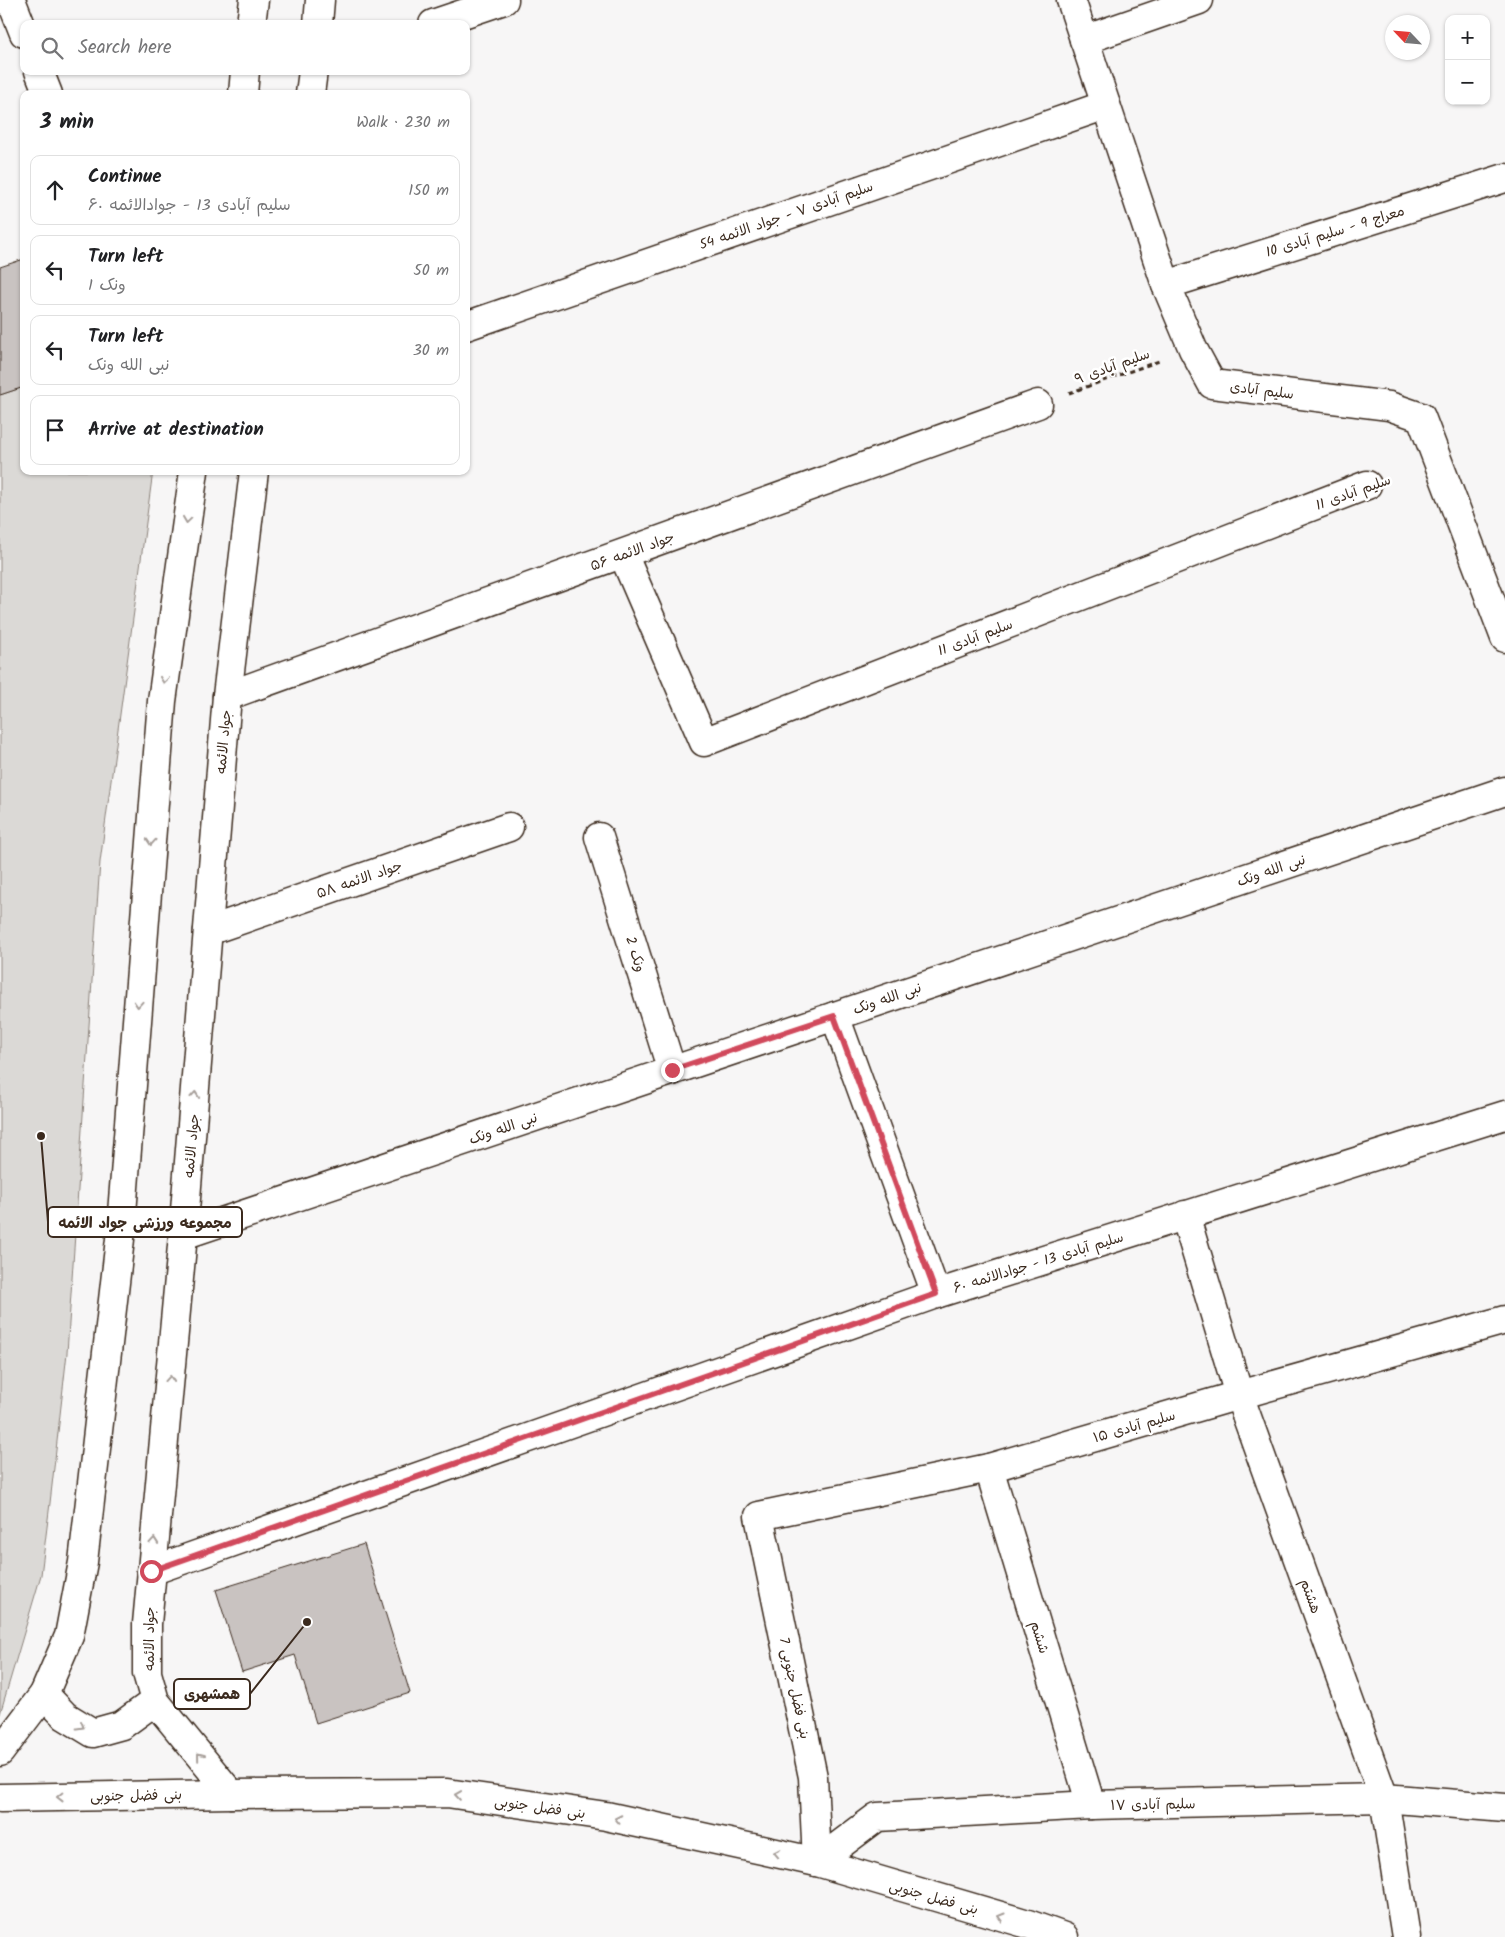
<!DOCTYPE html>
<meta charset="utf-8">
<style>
body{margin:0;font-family:Kalam,"Playpen Sans Arabic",sans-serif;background:#f6f6f6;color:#202124}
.controls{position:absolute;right:15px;top:15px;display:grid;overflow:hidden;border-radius:10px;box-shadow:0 1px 4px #0004}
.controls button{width:45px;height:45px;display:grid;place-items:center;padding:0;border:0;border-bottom:1px solid #e0e0e0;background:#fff;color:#202124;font:25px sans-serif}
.compass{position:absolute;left:1385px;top:15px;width:45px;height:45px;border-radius:50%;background:#fff;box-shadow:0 1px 4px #0004;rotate:296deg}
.stop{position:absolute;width:15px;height:15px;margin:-11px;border:4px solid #d1495b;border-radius:50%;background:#fff}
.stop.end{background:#d1495b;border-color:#fff;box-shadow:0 1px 5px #0008}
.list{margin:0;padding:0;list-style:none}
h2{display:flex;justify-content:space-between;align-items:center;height:65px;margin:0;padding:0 20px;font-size:21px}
h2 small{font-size:16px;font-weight:400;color:#757577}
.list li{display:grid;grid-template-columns:32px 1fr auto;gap:15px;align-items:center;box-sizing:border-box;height:70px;margin:0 10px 10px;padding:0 10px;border:1px solid #e0e0e0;border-radius:10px}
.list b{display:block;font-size:19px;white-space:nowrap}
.list p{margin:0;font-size:16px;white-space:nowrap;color:#757577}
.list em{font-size:16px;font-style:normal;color:#757577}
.icon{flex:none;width:28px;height:28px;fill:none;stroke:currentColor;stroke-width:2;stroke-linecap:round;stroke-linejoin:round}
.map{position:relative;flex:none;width:1505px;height:1937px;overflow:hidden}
.search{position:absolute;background:#fff;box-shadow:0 1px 4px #0004;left:20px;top:20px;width:450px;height:55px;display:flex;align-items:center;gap:12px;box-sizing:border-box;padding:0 18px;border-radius:10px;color:#757577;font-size:19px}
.panel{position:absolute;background:#fff;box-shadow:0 1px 4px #0004;left:20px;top:90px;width:450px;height:385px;border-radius:10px}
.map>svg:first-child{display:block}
</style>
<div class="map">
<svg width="1505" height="1937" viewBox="0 0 1505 1937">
<rect width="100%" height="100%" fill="#f7f6f6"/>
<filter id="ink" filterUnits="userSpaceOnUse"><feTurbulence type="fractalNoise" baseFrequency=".02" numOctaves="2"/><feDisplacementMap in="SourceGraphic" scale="10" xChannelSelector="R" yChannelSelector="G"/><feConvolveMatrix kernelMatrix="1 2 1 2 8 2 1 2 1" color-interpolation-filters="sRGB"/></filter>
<g filter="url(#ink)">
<path fill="#dbd9d6" stroke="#8b827a" d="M24,387v84h129l-53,391 -33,491 -17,150 -9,72 -41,139v-1319z"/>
<g fill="#c9c3c1" stroke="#3b2a1e">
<path d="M24,259v128l-24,8v-128z"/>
<path d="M364,1544l46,149 -94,30 -21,-68 -53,17 -26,-82z"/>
</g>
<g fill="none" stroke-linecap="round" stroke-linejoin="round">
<g stroke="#3b2a1e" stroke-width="31">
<g id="street">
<path d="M11,0l13,33"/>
<path d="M1071,0l95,285 27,64 19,35 177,22 32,11 84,221"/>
<path d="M433,24l71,-24"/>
<path d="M1084,40l115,-40"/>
<path d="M39,71l9,23"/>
<path d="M1166,285l339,-107"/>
<path d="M466,326l640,-221"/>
<path d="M623,554l81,188 663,-257"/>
<path d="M227,696l811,-292"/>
<path d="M599,837l73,234"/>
<path d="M208,931l301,-104"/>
<path d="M835,1016l101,278"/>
<path d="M1185,1215l54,180 145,403 22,139"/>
<path d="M183,1235l1322,-444"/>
<path d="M989,1468l102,337"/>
<path d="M151,1571l785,-277 569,-179"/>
<path d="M817,1862l-4,-85 -54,-261 230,-48 250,-73 266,-75"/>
<path d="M817,1862l60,-45 214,-12 293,-7 121,10"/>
</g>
</g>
<g stroke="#3b2a1e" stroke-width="31">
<g id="secondary">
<path d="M251,24l3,-24"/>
<path d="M318,24l2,-24"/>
<path d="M243,94l2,-23"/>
<path d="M310,94l3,-23"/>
<path d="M44,1694l21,22 28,17 29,-8 33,-24"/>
<path d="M0,1752l44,-58 25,-58 14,-74 37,-323 42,-538 32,-230"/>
<path d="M231,1794l-76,-93 -8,-28v-49l36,-389 44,-539 27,-225"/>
<path d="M0,1798l231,-4 216,-1 159,23 211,46 211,62 36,13"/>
</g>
</g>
<path stroke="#3b2a1e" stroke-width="3" stroke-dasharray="5 4" stroke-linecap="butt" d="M1069,393l93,-33"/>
<use href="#street" stroke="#fff" stroke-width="28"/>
<use href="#secondary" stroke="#fff" stroke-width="28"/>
</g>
<defs><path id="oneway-chevron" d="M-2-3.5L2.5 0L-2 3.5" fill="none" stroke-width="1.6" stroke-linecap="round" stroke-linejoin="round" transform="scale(1.25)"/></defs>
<g stroke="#a79f9a">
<use href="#oneway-chevron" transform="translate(187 520) rotate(98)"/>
<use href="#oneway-chevron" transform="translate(164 680) rotate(98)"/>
<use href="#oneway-chevron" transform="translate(151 842) rotate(94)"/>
<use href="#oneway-chevron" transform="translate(138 1004) rotate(94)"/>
<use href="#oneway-chevron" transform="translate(195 1095) rotate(-85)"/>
<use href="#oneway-chevron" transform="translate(170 1379) rotate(-85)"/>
<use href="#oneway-chevron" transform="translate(154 1541) rotate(-85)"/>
<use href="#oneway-chevron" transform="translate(81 1726) rotate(30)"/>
<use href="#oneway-chevron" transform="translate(200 1756) rotate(-129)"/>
<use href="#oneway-chevron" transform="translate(458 1795) rotate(-172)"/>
<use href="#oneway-chevron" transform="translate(60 1797) rotate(179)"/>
<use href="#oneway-chevron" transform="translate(618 1819) rotate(-168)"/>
<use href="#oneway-chevron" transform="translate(777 1853) rotate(-168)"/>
<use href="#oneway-chevron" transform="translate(1001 1917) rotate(-164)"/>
</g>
</g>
<g fill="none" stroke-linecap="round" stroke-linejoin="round" filter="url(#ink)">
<path stroke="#d1495b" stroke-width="6" d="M151,1571l785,-277 -102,-278 -162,54"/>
</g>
<g text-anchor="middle" stroke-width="5" stroke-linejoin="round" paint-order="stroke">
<g font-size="14" fill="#3b2a1e" stroke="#fff">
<text transform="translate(786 215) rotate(-19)" y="5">سلیم آبادی ۷ - جواد الائمه 54</text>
<text transform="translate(1335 231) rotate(-17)" y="5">معراج 9 - سلیم آبادی 10</text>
<text transform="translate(1112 366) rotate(-20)" y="5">سلیم آبادی ۹</text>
<text transform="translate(1262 390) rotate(7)" y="5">سلیم آبادی</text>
<text transform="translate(1353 492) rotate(-20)" y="5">سلیم آبادی 11</text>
<text transform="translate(632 551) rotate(-20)" y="5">جواد الائمه ۵۶</text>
<text transform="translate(975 637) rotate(-21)" y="5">سلیم آبادی 11</text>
<text transform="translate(223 742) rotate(-85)" y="5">جواد الائمه</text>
<text transform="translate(1271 870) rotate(-19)" y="5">نبی الله ونک</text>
<text transform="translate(359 879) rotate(-19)" y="5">جواد الائمه ۵۸</text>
<text transform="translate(636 954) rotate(73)" y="5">ونک 2</text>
<text transform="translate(887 998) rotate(-19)" y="5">نبی الله ونک</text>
<text transform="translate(503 1128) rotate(-19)" y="5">نبی الله ونک</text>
<text transform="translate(191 1146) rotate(-85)" y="5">جواد الائمه</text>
<text transform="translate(1038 1262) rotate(-17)" y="5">سلیم آبادی 13 - جوادالائمه ۶۰</text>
<text transform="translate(1134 1426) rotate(-16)" y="5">سلیم آبادی ۱۵</text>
<text transform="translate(1311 1596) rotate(70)" y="5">هشتم</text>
<text transform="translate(1040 1637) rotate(73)" y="5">ششم</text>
<text transform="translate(149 1639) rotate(-90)" y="5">جواد الائمه</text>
<text transform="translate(795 1688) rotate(78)" y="5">بنی فضل جنوبی 7</text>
<text transform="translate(136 1795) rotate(-1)" y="5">بنی فضل جنوبی</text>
<text transform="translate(1153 1804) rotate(-1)" y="5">سلیم آبادی ۱۷</text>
<text transform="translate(540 1807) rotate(8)" y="5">بنی فضل جنوبی</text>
<text transform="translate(934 1897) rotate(16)" y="5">بنی فضل جنوبی</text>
</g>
</g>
<path fill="none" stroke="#3b2a1e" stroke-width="2" d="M41 1136L48 1222M307 1622L250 1694"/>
<g fill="#3b2a1e" stroke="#fff" stroke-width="2">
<circle cx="41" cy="1136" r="5"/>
<circle cx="307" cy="1622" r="5"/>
</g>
<g fill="#fff" stroke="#3b2a1e" stroke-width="2">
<rect x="48" y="1207" width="194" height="30" rx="5"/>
<rect x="174" y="1679" width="76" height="30" rx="5"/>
</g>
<g font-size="15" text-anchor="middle" font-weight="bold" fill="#3b2a1e">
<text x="145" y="1228">مجموعه ورزشی جواد الائمه</text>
<text x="212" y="1699">همشهری</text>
</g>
</svg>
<div class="controls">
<button>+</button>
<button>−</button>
</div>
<svg class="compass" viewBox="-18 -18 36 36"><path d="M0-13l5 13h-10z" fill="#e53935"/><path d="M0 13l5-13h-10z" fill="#757577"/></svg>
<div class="stop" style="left:151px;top:1571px"></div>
<div class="stop end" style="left:672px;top:1070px"></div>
<div class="search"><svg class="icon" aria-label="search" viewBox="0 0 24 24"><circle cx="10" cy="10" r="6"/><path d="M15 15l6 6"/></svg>Search here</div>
<section class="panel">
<h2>3 min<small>Walk · 230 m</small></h2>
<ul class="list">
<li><svg class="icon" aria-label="ahead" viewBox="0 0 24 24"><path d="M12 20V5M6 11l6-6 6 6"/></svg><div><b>Continue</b><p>سلیم آبادی 13 - جوادالائمه ۶۰</p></div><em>150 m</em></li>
<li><svg class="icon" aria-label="left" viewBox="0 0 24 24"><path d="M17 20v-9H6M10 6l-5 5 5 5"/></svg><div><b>Turn left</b><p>ونک 1</p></div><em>50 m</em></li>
<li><svg class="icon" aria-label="left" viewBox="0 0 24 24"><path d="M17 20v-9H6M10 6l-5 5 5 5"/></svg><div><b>Turn left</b><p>نبی الله ونک</p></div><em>30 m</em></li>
<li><svg class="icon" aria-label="arrive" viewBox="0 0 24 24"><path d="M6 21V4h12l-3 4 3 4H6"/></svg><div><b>Arrive at destination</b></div></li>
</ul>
</section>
</div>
